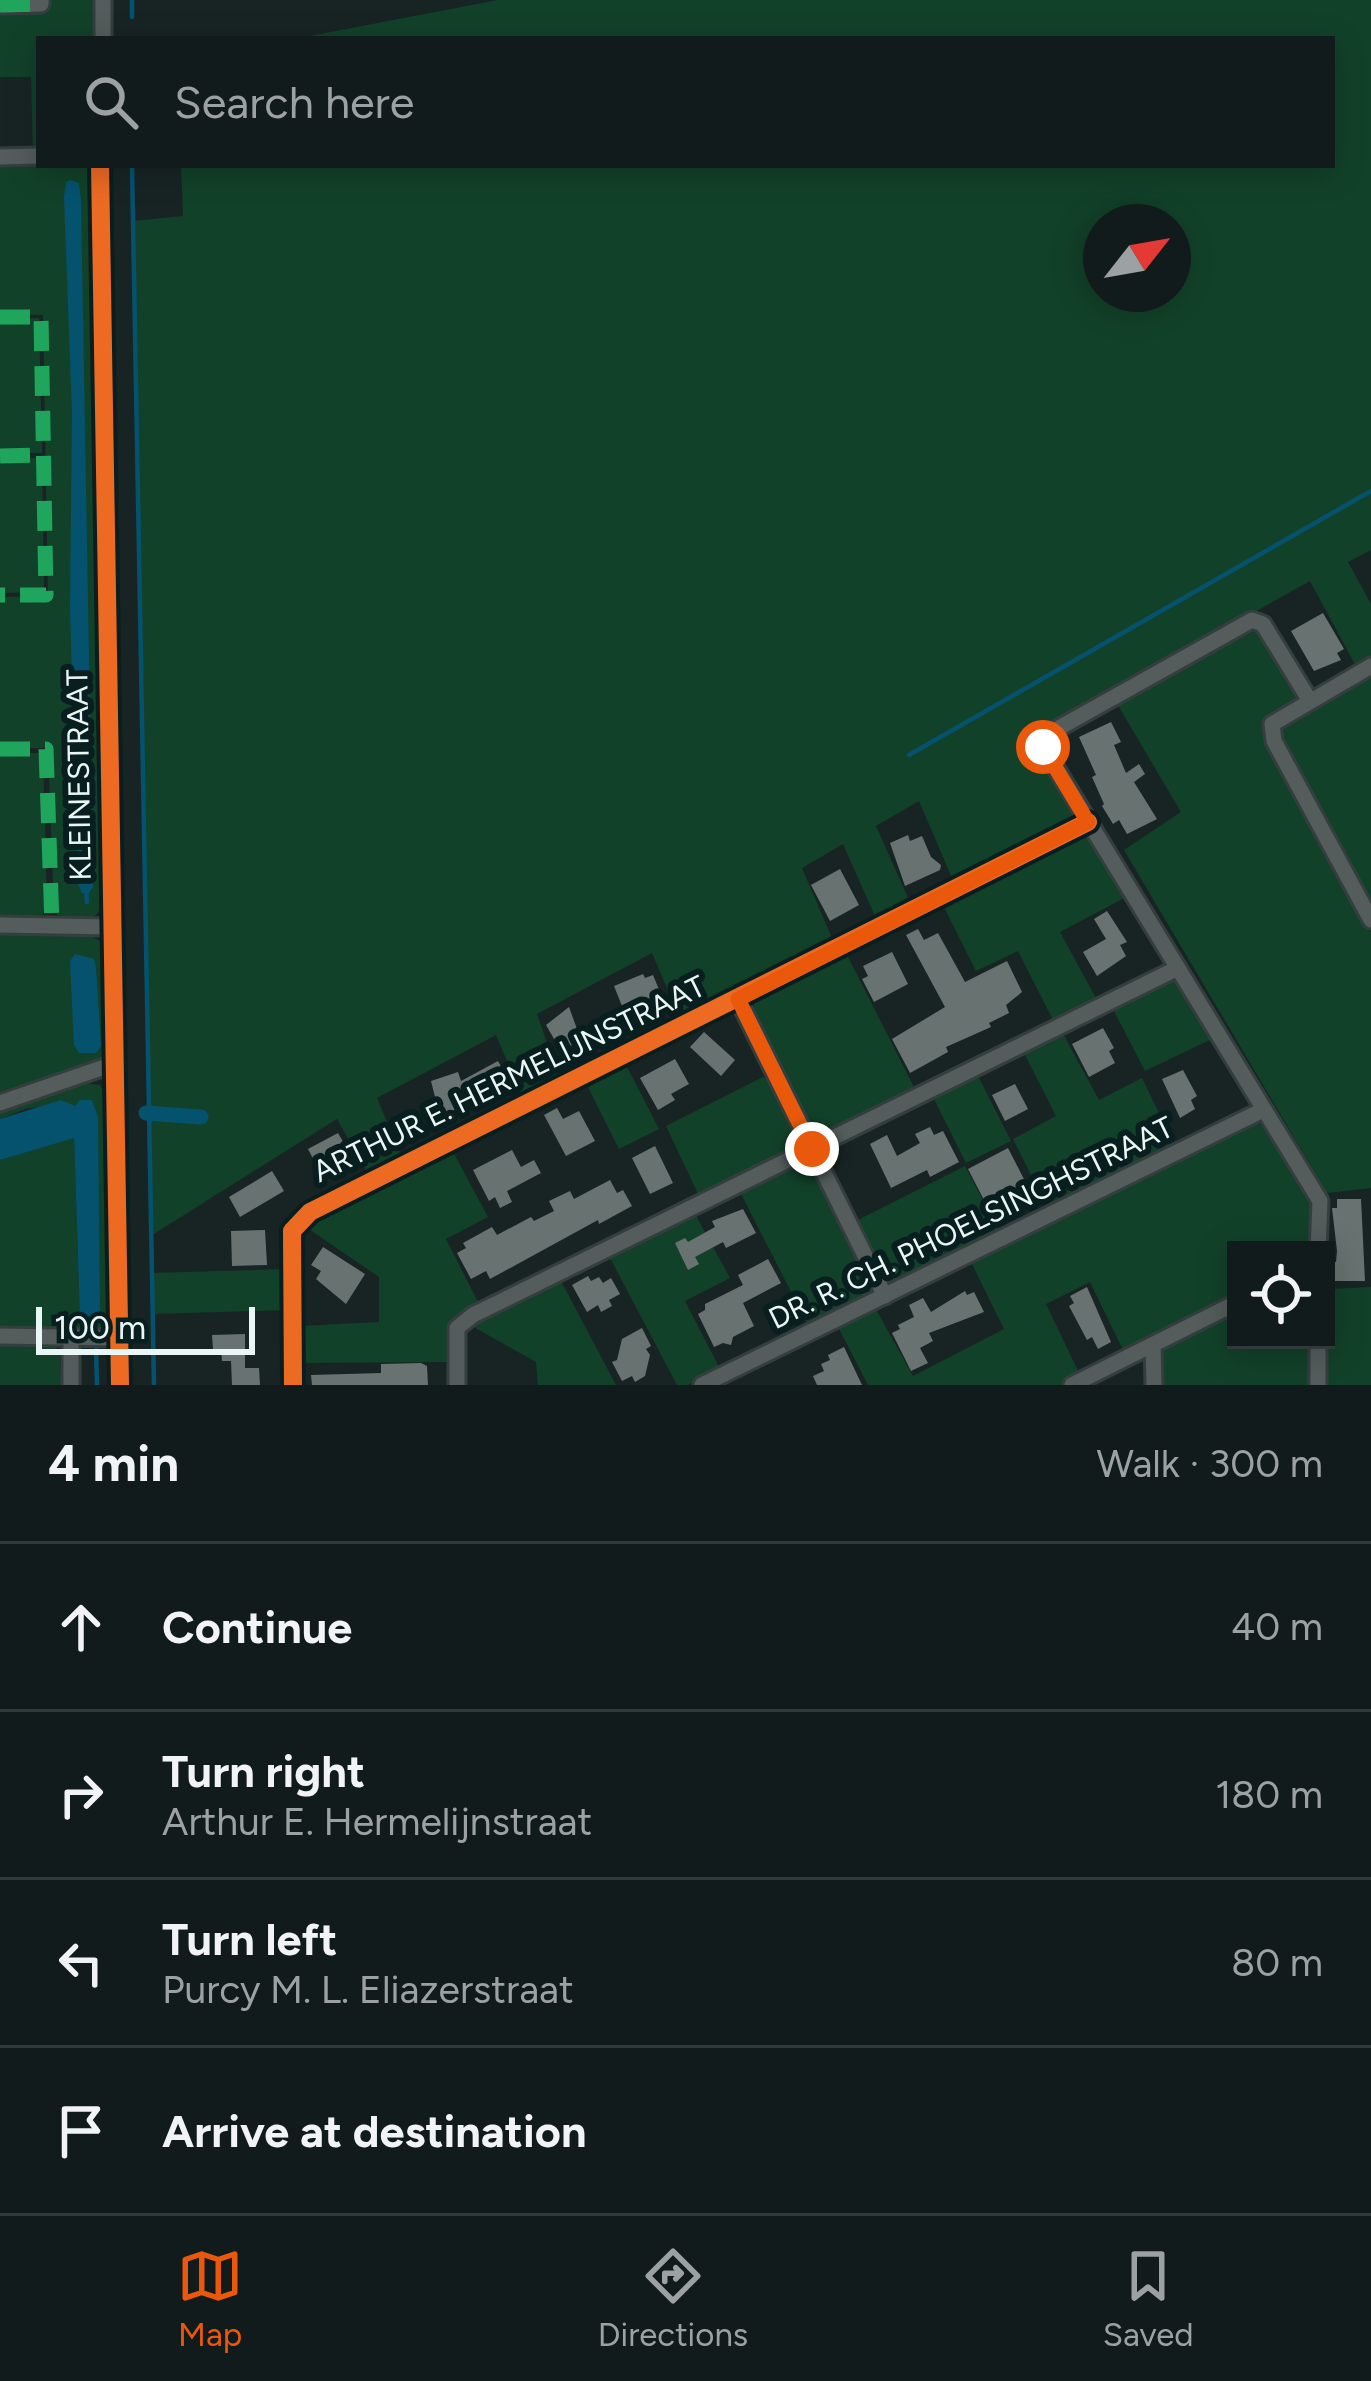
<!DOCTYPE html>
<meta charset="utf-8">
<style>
body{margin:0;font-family:Figtree,sans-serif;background:#1f2828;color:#f1f3f6}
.controls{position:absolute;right:36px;bottom:36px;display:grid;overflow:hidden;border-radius:0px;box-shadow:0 6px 30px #0003}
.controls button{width:108px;height:108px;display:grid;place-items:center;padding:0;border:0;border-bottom:3px solid #31393a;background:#121b1b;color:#f1f3f6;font:60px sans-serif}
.compass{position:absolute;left:1083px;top:204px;width:108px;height:108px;border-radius:50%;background:#121b1b;box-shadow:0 6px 30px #0003;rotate:59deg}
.scale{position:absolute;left:36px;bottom:30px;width:219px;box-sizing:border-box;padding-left:12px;border:6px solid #e9f6f5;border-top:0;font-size:33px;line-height:42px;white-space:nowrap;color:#e9f6f5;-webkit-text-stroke:9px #091f1f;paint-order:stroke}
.stop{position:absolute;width:36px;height:36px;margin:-27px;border:9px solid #ea580c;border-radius:50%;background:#fff}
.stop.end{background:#ea580c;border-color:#fff;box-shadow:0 3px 12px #0008}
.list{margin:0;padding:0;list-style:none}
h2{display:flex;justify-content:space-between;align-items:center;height:156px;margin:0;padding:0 48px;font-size:51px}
h2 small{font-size:39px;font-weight:400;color:#9ca1a3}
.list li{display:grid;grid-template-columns:78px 1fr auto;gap:36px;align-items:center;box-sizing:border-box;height:168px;padding:0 48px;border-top:3px solid #31393a}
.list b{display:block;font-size:45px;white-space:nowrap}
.list p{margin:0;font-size:39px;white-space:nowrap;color:#9ca1a3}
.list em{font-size:39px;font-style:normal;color:#9ca1a3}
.icon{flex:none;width:66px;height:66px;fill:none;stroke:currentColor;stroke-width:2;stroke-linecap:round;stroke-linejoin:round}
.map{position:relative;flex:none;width:1371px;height:1385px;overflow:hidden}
.search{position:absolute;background:#121b1b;box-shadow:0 6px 30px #0003;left:36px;right:36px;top:36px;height:132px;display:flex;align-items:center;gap:30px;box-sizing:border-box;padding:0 42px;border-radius:0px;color:#9ca1a3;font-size:45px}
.sheet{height:828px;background:#121b1b}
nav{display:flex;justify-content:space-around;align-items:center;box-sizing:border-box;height:168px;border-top:3px solid #31393a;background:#121b1b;font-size:33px;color:#9ca1a3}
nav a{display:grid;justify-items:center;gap:6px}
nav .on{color:#ea580c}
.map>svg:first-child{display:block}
</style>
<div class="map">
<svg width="1371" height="1385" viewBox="0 0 1371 1385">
<rect width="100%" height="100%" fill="#182424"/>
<g fill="#124129" fill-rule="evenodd">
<path d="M44,0h52v39h-57v116h-6l-2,-78h-31v-69z"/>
<path d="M498,0h873v550l-23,12 23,42v57l-14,7 -47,-87 -272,152 2,18 37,67v5l-122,62 -36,-84 -43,25 36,81 -34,16 -35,-79 -41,24 33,77 -154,76 -29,-68 -115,61 21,60 -37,20 -25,-59 -119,63 25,59 -34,17 -31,-55 -188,118 -16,-1016 50,-5 -2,-51h1151v-126h-1038zM1101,222h72v72h-72z"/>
<path d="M86,165l8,6 11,734 -12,13 -36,-3 -3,-5 -6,-162h-48v-151l48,-1 -5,-281 -43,-1v-148z"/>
<path d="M39,318l3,135h-42v-134z"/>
<path d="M0,458h42l2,134 -44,1z"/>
<path d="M1257,630l8,5 37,63 -29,13 -7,8 6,34 99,180v255l-44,5 -203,-343 57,-38 -65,-110z"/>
<path d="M1371,674v237l-93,-172v-12z"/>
<path d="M0,753h43l4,152 -5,10 -42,4z"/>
<path d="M1078,835l18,8 32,53 -68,36 37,68 -43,22 -36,-71 -42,20 -34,-68z"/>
<path d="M88,934l15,9 3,9v102l-4,8 -102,36v-163z"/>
<path d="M846,953l70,138 -86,43 -15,2 -63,-123 4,-17z"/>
<path d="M1169,979l9,2 38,56 -71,34 -33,-64z"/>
<path d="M1062,1032l37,68 43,-22 33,68 -127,63 -35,-70 43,-23 -33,-65z"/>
<path d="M625,1063l34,66 -40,20 -33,-66z"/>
<path d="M977,1074l34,67 -45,22 -33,-66z"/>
<path d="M763,1077l8,2 28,54 -4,15 -96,48 -33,-70z"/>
<path d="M85,1083l15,2 8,14 2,226 -11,7 -99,1v-173l74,-23 6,179 -5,-210 -47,2 -28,11v-8z"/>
<path d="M1252,1120c19,4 55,62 59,83 3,14 3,33 0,47h-75v47l-111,57 -35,-72 -44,22 34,71 -20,10h-192l-31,-60 37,-19 39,70 91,-47 -34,-69z"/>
<path d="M451,1148l37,69 -42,22 33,65c-31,17 -27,25 -28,58l-149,1 -2,-37 79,-4v-45l-76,-52 11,-10z"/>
<path d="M802,1160l9,2 59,117c-1,30 -37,37 -61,48l-69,-135z"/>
<path d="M965,1166l35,67 -109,51 -7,-1 -32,-60z"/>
<path d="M695,1214l35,64 -45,23 35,68 -32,16h-11l-68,-129z"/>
<path d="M286,1269l1,41 -136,4 -1,-41z"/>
<path d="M561,1281l55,104h-78l-2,-23 -64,-36 7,-9z"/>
<path d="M1371,1287v98h-44l2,-96z"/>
<path d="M1236,1309v31h77v45h-155l3,-37z"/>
<path d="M0,1343l55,3 5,7 1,32h-61z"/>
</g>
<g fill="#05526f">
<path d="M70,180l9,3 2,18 12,686 -4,6h-7l-4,-9 -8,-276 2,-195 -8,-216 2,-15z"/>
<path d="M75,954l19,5 2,9 5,78 -5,7h-17l-5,-8 -4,-84z"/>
<path d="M61,1100l14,6 5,-6h12l6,17 2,199 -11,4 -9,-3 -6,-179 -74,22v-41z"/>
</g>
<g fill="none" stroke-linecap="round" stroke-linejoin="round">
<g stroke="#05526f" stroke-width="4.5">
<path d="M132,17v-17"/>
<path d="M132,165l22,1220"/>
<path d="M909,755l462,-264"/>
<path d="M86,887l1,15"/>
<path d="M96,1350l1,35"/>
</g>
<path stroke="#05526f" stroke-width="15" d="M146,1113l55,4"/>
</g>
<g fill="#687371">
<path d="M1323,613l21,36 -7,4 4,7 -27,11 -23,-40z"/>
<path d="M1111,722l10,20 -7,3 12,28 13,-9 6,10 -11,8 23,37 -30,15 -8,-14 -6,4 -11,-18 2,-2 -12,-27 4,-2 -17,-38z"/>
<path d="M908,835l2,6 12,-5 9,21 10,8 -1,5 -35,16 -15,-43z"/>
<path d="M840,869l19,36 -29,16 -19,-36z"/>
<path d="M1107,911l20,31 -7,3 6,11 -29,20 -14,-24 23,-13 -12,-20z"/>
<path d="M918,929l6,11 14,-7 27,49 42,-21 15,31 -16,13 3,8 -20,10 2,4 -45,20 2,5 -38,21 -18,-34 53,-32 -39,-72z"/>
<path d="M892,952l16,32 -34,18 -12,-23 6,-3 -5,-10z"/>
<path d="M643,974l2,4 8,-3 10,24 -17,7 -4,-5 5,18 -17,7 -16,-40z"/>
<path d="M569,1007l12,33 -20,11 -15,-26z"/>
<path d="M1103,1028l11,20 -5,3 6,12 -26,14 -17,-33z"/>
<path d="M704,1032l31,28 -14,16 -31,-29z"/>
<path d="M675,1059l14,25 -18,10 4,6 -17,10 -18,-32z"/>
<path d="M498,1061l11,21 -69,35 -9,-36 27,-9 3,9z"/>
<path d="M1183,1070l14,26 -6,4 4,9 -15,9 -18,-39z"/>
<path d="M1015,1084l13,25 -23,12 -13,-26z"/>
<path d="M557,1108l6,11 16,-8 16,30 -29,15 -22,-41z"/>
<path d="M930,1127l4,8 9,-4 16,31 -29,15 -3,-7 -36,18 -21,-44 17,-9 10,21 23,-13 -5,-9z"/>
<path d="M338,1133l17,30 -31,17 -16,-31z"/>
<path d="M655,1146l18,37 -23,11 -18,-36z"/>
<path d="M1008,1148l21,41 -32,17 -12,-4 -17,-33z"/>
<path d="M512,1150l9,17 13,-7 7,13 -34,18 5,11 -12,6 -5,-11 -6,4 -16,-31z"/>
<path d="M272,1171l12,20 -44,26 -11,-20z"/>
<path d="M610,1180l7,13 6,-3 9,16 -33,18 -1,-4 -108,59 -4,-8 -15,8 -14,-26 9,-5 -3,-5 29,-16 5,8 34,-18 3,4 20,-10 -5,-10 21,-10 4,8z"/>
<path d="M1337,1199h24l4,82h-32v-19h3l1,-11 -5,-43h5z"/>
<path d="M743,1209l13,24 -30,15 -3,-6 -28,15 4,7 -11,6 -13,-27 10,-5 3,4 27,-15 -3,-6z"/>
<path d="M265,1230l2,35 -35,1 -1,-35z"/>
<path d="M323,1247l42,27 -19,30 -30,-25 5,-8 -10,-6z"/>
<path d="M768,1259l13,24 -38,20 11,23 -21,11 -2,8 -8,-2 -9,4 -16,-33 7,-4v-6l38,-19 -5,-10z"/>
<path d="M588,1276l3,5 8,-4 4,6 8,-5 9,16 -11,6 3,6 -11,6 -3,-7 -11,7 -15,-27z"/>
<path d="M1087,1287l24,55 -13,7 -6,-12 -5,3 -18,-34 5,-3 -4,-7z"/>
<path d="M965,1291l2,4 7,-3 10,20 -55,21 4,8 -13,7 8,15 -17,8 -19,-38 8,-4 -2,-4 16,-8 -5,-12 14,-7 8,14z"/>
<path d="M642,1328l9,18 -5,3 4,6 -5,21 -10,6 -3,-6 -10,5 -10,-19 5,-2 5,-21z"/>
<path d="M245,1334v34h14l1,17h-28l-1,-24h-9l-1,-12h-8l-1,-14z"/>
<path d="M844,1347l18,38h-45l-4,-9 11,-5 -3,-7 9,-4 -2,-5z"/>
<path d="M421,1363l6,3 1,19h-116l-1,-10 70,-2v-9z"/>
</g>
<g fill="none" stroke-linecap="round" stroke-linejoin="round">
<g stroke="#353e3e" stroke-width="21">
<g id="minor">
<path d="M103,0v39"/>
<path d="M0,5l41,-1v-4"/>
<path d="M0,157l39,-1"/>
<path d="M100,165l20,1220"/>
<path d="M1371,666l-99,58 2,17 97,179"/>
<path d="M1310,701l-47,-77 -11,-4 -204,114 -5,13 277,454 -2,49"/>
<path d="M0,925l111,2"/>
<path d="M738,999l147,297"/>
<path d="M0,1103l113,-39"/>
<path d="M0,1336l117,2"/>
<path d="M71,1339v46"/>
<path d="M1153,1345l1,40"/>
<path d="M293,1385l-1,-154 18,-19 778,-390"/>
<path d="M457,1385v-57l16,-13 705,-347"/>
<path d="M702,1385l561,-275"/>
<path d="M1072,1385l164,-82"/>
<path d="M1318,1385v-45"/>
</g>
</g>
<use href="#minor" stroke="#545c5c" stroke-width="15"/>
<g stroke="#20a55d" stroke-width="15" stroke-dasharray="30 15" stroke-linecap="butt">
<path d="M0,5l41,-1v-4"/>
<path d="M0,317h41l5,278h-46"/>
<path d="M0,456l44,-1"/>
<path d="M0,749h46l6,176"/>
</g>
<g stroke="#091f1f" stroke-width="26">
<g id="cycleway">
<path d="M100,165l20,1220"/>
<path d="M293,1385l-1,-154 18,-19 778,-390"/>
</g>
</g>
<use href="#cycleway" stroke="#ed6a23" stroke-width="18"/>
</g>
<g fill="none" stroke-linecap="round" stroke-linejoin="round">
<path stroke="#ea580c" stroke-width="15" d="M812,1149l-74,-150 350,-177 -45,-75"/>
</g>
<g text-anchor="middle" stroke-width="12" stroke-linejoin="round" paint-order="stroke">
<g font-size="30" fill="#e9f6f5" stroke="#091f1f">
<text transform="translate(79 775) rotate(-91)" y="10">KLEINESTRAAT</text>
<text transform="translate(509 1079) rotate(-26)" y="10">ARTHUR E. HERMELIJNSTRAAT</text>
<text transform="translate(971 1223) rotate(-26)" y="10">DR. R. CH. PHOELSINGHSTRAAT</text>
</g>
</g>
</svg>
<div class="controls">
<button><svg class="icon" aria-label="locate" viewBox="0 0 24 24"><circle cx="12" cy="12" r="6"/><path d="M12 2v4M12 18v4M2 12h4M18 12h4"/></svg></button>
</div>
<svg class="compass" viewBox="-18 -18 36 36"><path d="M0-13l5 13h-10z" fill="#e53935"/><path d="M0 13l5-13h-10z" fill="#9ca1a3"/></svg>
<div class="scale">100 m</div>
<div class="stop" style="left:1043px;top:747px"></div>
<div class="stop end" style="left:812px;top:1149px"></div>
<div class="search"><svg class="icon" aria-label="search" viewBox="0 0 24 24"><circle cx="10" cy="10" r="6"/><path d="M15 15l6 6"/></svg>Search here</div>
</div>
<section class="sheet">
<h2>4 min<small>Walk · 300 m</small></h2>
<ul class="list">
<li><svg class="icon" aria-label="ahead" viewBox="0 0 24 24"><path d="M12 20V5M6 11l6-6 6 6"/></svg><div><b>Continue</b></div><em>40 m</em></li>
<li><svg class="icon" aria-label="right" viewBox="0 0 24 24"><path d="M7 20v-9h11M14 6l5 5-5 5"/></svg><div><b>Turn right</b><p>Arthur E. Hermelijnstraat</p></div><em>180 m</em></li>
<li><svg class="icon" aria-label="left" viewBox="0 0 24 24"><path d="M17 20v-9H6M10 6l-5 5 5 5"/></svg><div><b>Turn left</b><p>Purcy M. L. Eliazerstraat</p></div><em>80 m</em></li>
<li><svg class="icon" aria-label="arrive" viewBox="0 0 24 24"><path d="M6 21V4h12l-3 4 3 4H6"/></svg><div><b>Arrive at destination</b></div></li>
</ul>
</section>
<nav>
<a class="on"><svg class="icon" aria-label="map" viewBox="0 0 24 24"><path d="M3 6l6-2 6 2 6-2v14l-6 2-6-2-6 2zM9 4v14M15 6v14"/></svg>Map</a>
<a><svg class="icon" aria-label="directions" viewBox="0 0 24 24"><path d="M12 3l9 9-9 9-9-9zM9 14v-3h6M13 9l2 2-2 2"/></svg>Directions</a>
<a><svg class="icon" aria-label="saved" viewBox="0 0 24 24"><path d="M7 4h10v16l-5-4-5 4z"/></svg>Saved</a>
</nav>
